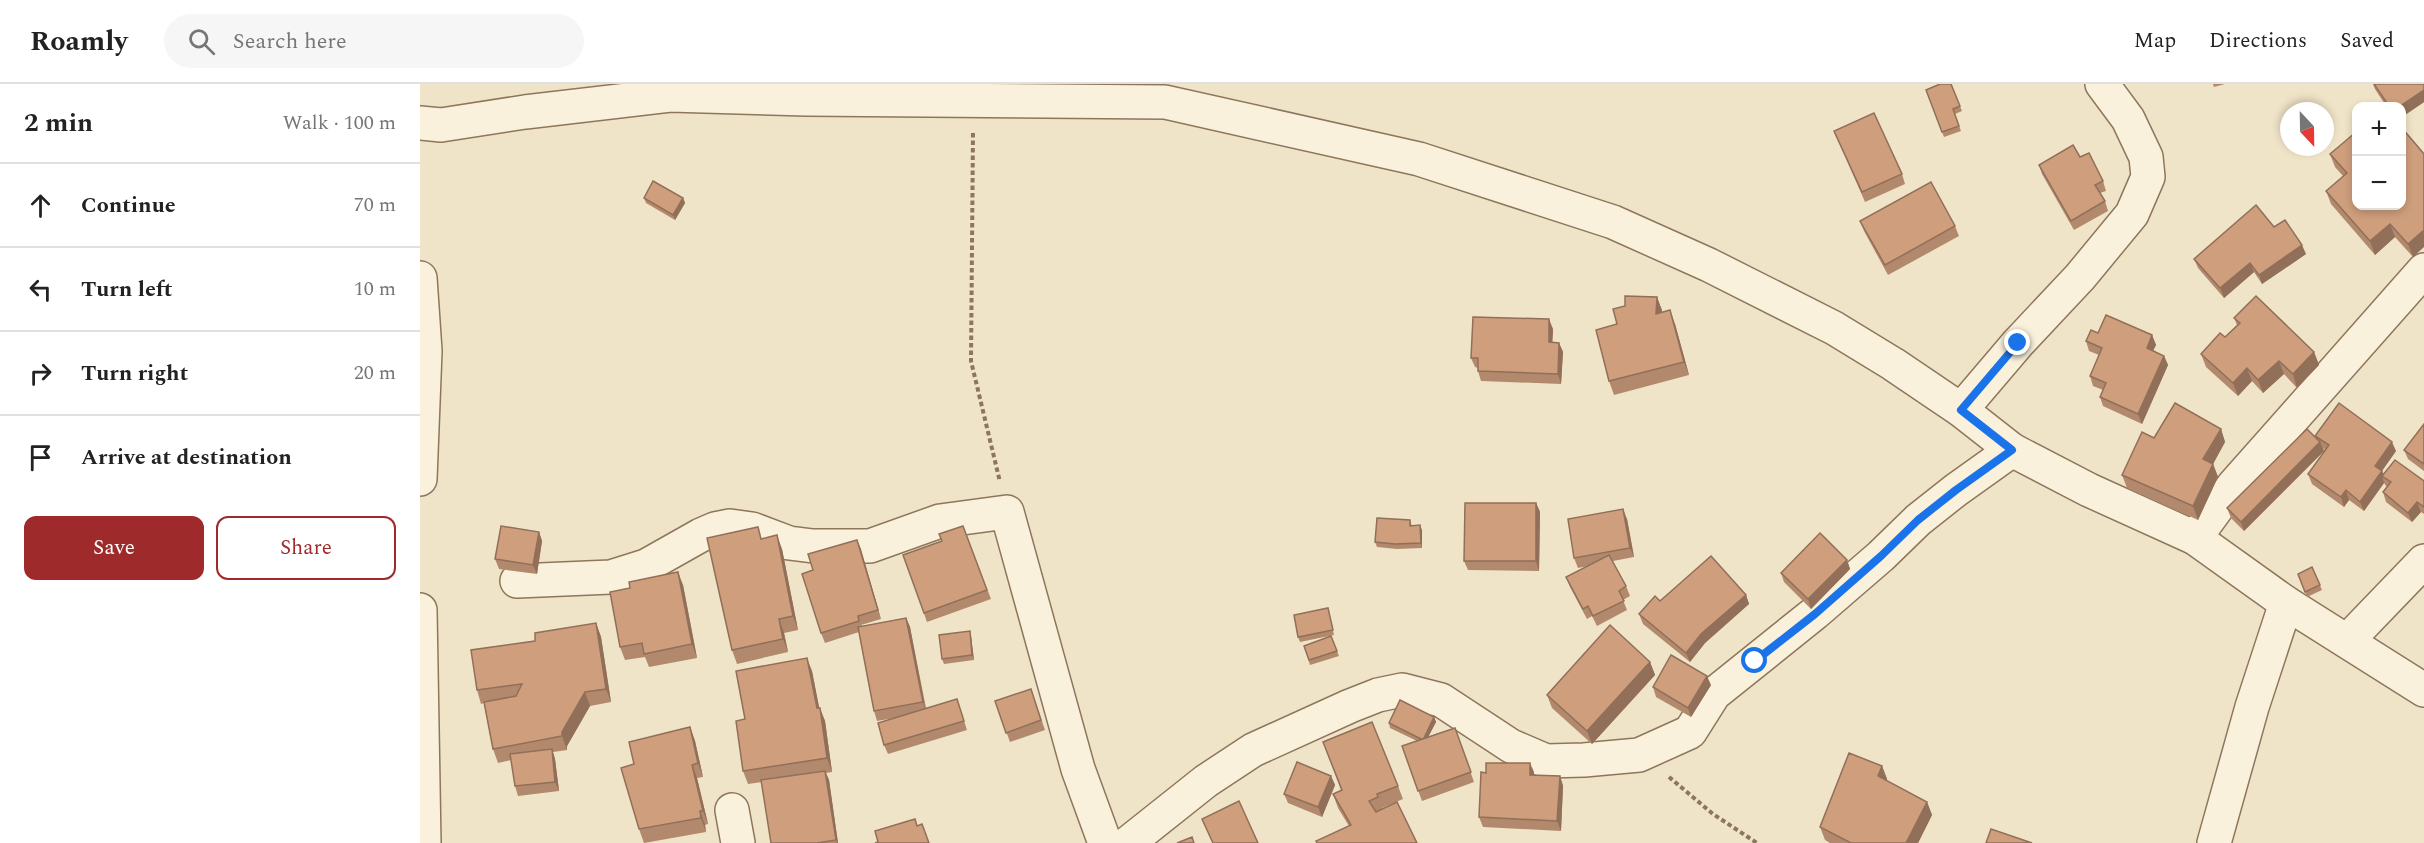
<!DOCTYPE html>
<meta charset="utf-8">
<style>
body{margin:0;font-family:Spectral,serif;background:#f6f6f6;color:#222}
.controls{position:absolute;right:18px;top:18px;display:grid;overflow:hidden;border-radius:12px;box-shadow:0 3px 9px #0003}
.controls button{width:54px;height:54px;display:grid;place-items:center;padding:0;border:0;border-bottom:2px solid #e0e0e0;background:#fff;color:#222;font:30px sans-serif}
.compass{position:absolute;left:1860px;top:18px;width:54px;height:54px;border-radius:50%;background:#fff;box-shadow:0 3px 9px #0003;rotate:158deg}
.stop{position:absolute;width:18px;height:18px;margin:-14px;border:4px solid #1a73e8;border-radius:50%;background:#fff}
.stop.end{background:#1a73e8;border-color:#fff;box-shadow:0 2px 6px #0008}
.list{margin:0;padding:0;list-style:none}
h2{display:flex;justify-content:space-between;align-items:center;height:78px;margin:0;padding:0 24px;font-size:26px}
h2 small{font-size:20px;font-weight:400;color:#767676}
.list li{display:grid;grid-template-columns:39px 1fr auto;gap:18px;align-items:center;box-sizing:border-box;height:84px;padding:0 24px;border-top:2px solid #e0e0e0}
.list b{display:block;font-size:22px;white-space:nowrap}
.list em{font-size:20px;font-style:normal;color:#767676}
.actions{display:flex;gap:12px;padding:18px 24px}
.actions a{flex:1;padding:14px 0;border:2px solid #9e2a2b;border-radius:12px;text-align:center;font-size:21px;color:#9e2a2b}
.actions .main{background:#9e2a2b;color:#fff}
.icon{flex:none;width:33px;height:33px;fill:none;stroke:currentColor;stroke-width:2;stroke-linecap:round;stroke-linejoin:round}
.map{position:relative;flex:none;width:2004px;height:759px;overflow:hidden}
header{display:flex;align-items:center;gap:36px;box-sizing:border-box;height:84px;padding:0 30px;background:#fff;border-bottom:2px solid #e0e0e0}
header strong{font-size:28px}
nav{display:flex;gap:33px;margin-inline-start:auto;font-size:21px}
.search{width:420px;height:54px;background:#f6f6f6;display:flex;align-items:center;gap:15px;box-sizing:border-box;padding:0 21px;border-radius:33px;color:#767676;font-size:22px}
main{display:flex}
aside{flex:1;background:#fff}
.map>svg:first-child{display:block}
</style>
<header>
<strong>Roamly</strong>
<div class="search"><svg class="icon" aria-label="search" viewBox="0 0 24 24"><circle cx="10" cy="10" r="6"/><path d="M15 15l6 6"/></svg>Search here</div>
<nav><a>Map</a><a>Directions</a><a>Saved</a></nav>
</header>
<main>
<aside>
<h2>2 min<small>Walk · 100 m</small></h2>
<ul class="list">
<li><svg class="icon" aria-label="ahead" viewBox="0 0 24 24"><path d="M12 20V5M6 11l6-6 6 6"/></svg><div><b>Continue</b></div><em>70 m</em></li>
<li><svg class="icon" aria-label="left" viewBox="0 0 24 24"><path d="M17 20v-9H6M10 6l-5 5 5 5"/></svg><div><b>Turn left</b></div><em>10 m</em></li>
<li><svg class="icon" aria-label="right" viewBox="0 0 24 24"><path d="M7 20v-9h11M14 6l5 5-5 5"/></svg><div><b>Turn right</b></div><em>20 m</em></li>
<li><svg class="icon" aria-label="arrive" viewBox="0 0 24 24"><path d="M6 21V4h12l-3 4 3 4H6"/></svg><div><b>Arrive at destination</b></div></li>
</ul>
<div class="actions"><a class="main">Save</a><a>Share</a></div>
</aside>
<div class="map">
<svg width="2004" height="759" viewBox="0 0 2004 759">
<rect width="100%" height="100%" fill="#f0e4c8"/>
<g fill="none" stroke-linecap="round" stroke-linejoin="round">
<g stroke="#8d765c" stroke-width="36">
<g id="street">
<path d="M0,39l21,2 84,-13 145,-17 136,4 359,3 254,57 194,63 96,43 125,63 59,36 68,46 51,40 77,40 106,48 91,65 138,87"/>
<path d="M0,194l5,73 -5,128"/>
<path d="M1541,326l57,-67 62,-66 52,-63 16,-37 -2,-20 -18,-38 -26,-35"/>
<path d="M1775,454l38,-52 191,-216"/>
<path d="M97,497l94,-4 35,-11 55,-31 14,-6 15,-3 22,3 37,14 24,3h57l70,-25 67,-9 71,257 27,74"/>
<path d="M0,526l4,233"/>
<path d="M1927,557l77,-80"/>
<path d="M312,726l6,33"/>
<path d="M708,759l78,-62 47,-31 97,-44 28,-11 24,-5 39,10 70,46 35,15 38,-1 55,-5 51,-23 24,-38 101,-81 66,-57 37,-36 38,-30 56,-40"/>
<path d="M1794,759l38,-136 34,-104"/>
</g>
</g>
<g stroke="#8d765c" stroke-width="4" stroke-dasharray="4.5 3" stroke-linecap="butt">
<path d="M553,49l-2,228 29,121"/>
<path d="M1249,693l44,37 44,29"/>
</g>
<use href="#street" stroke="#faf1dc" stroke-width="33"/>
</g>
<g fill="#b2896c">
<path d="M1531,0l11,27 -7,3 6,17 -17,6 -18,-47z"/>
<path d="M1793,0h12l-11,3z"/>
<path d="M1953,0h51v18l-22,15v-11h-16l-11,-17z"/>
<path d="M1414,47l68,43 3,10 -40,18z"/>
<path d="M1910,70l72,52 11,51 -18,-20 -20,18 -44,-51 -5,-13 17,-15 -8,-9z"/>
<path d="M1660,73l23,24 3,10 -6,2 5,8 3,10 -34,19 -32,-56 -3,-9z"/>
<path d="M224,114h39l2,5 -10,17 -29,-17z"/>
<path d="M1440,137l95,5 4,10 -71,39 -24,-44z"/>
<path d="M1854,143l32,27 -44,30 -8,-12 -30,26 -26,-30 -4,-9z"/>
<path d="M1237,213l5,15 13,12 14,51 -75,20 -5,-14 8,-57z"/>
<path d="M1814,234l80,34 5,13 -22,23 -13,-14 -21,19 -11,-12 -14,15 -32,-29 -5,-13 24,-17 12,-12z"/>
<path d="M1133,245l-1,13 7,1 4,9 -2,32 -80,-3 -3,-10v-3l-3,-1 -4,-9z"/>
<path d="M1678,249l54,2 4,10 -3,5 11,6 4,9 -26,59 -39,-18 -3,-9 3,-7 -10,-4 -3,-10 9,-21 -10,-4 -3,-10z"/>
<path d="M2004,340v47l-16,-12 -4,-9z"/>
<path d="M1801,345l4,13 -12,22 5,13 -20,43 -71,-32 -5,-13 32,-37z"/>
<path d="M1895,352l81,15 -14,20 2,3 40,7v33l-3,-2 -9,10 -26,-20 -3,-10 4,-5 -1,-1 -2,-3 -20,28 -15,-11 -5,7 -32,-23 -4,-10 17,-24 -2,-2 1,3 -80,80 -13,-13 -4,-10 88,-71z"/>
<path d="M1116,419l4,9 -1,59 -71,-1 -4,-9z"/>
<path d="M1207,435l7,38 -21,4 13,25 4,10 -7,4 4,10 -30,16 -5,-10 -5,3 -17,-32 -4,-10 22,-11 -10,2 -4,-10z"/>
<path d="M990,436l2,6 10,4v18l-25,1 -20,-2 -2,-5z"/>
<path d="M543,442l28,73 -64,23 -24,-67 39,-14z"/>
<path d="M119,448l3,9 -5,33 -38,-5 -4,-10z"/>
<path d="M343,454l19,11 16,81 -14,3 4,19 -51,12 -5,-14z"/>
<path d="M437,456l24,79 -20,6 1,1 44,-8 4,9 16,81h34l7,22 -79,24 -4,-9 10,-27 -17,3 -3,-10 -15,-79 -34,11 -4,-10 -8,-63z"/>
<path d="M1427,476l3,9 -39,40 -27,-27 -3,-9z"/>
<path d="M1892,483l10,23 -15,7 -9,-23z"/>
<path d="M263,501l14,73 -48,9 -4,-10 -20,3 -5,-13z"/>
<path d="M1326,511l3,9 -44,39 -15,19 -47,-38 -4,-10z"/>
<path d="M908,524l6,27 -34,7 -2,-5z"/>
<path d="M176,539l5,14 10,65 -21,4 -23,40v4l-14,2 2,7 4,32 -41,5 -3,-10 -4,-26 -13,3 -5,-14 -9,-46 -3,1 -4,-14 58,-49z"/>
<path d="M551,552l3,24 -30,4 -2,-5z"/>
<path d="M911,552l8,20 -29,9 -6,-19z"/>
<path d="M1230,578l5,13 -63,69 -40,-36 -5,-13z"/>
<path d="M392,587l7,37 6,13 7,51 -6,1 3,7 9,63h-67l-9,-61 -14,2 -5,-13 2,-52z"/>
<path d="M1291,601l-20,32 -35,-20 -3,-10z"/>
<path d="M611,605l14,41 -35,12 -15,-41z"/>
<path d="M1014,633l2,5 -8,15 27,-9 19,54 -52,19 -20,-55 15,-5 -27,-13 -1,-5z"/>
<path d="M270,643l5,14 8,36 -6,1 11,46 -3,1 1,7 -62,11 -5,-14 -5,-65z"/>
<path d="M903,658l75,44 5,13 -21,9 35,35 -68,-17 -11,-18 -5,-14 8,-4z"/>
<path d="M1462,682l5,13 -1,2 41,21 5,13 -14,28h-88l-5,-3 -5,-13z"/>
<path d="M1114,688v3l26,1 3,10 -2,45 -78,-4 -4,-10z"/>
<path d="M911,692l4,9 -13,32 -34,-14 -4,-9z"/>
</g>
<g fill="#916f58">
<path d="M2004,6v12l-22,15v-11h-2z"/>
<path d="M263,114l2,5 -10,17 -2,-5z"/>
<path d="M1970,140l5,13 -20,18 -5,-14z"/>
<path d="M2004,146v17l-11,10 -5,-13z"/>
<path d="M1882,161l4,9 -44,30 -3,-9z"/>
<path d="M1830,179l4,9 -30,26 -4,-10z"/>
<path d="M1237,213l5,13 -1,17 -5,-13z"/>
<path d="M1250,226l5,14 14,51 -5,-13z"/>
<path d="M1129,235l4,10 -1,23 -3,-10z"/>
<path d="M1732,251l4,10 -6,12 -3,-9z"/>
<path d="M1139,259l4,9 -2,32 -3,-10z"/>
<path d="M1894,268l5,13 -22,23 -4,-14z"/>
<path d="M1744,272l4,9 -26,59 -4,-10z"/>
<path d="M1859,277l5,13 -21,19 -5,-13z"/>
<path d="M1827,284l5,13 -14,15 -5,-13z"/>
<path d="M1801,345l4,13 -12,22 5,13 -20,43 -5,-14 10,-47z"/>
<path d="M1900,358l4,9 -80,80 -3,-9z"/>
<path d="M1972,358l4,9 -17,24 -4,-9z"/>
<path d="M1962,387l3,7 -3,-2 2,7 -20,28 -4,-9z"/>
<path d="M1926,406l3,10 -5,7 -3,-10z"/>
<path d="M1997,418l4,10 -9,10 -4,-9z"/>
<path d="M1116,419l4,9 -1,59 -3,-10z"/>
<path d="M1203,425l4,10 7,38 -4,-9z"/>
<path d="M1000,441l2,5v18l-1,-5z"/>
<path d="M119,448l3,9 -5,33 -4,-9z"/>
<path d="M357,451l5,14 16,81 -5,-14z"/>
<path d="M437,456l4,9 20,70 -3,-9z"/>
<path d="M1427,476l3,9 -39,40 -3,-10z"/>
<path d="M258,488l5,13 14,73 -5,-14z"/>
<path d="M1326,511l3,9 -44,39 -15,19 -4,-9 15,-19z"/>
<path d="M486,534l4,9 16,85 -3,-10z"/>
<path d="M359,535l5,14 4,19 -5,-13z"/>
<path d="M176,539l5,14 10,65 -5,-13z"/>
<path d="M550,547l1,5 3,24 -2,-5z"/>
<path d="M387,574l5,13 10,51 -5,-14z"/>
<path d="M1230,578l5,13 -63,69 -5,-13z"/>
<path d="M1287,592l4,9 -20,32 -3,-9z"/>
<path d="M165,608l5,14 -23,40v4l-5,-14v-4z"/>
<path d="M400,624l5,13 7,51 -5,-14z"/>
<path d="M1014,633l2,5 -12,23 -1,-5z"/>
<path d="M270,643l5,14 8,36 -5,-14z"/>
<path d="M132,665l3,10 4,32 -4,-9z"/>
<path d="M1110,679l4,9 -1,12 -3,-9z"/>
<path d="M272,681l5,13 11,46 -5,-13z"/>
<path d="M1462,682l5,13 -4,11 -5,-14z"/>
<path d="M405,687l4,9 9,63h-1l-1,-3z"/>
<path d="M911,692l4,9 -13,32 -4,-10z"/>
<path d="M1140,692l3,10 -2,45 -4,-10z"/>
<path d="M1507,718l5,13 -14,28h-12z"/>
<path d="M280,727l5,14 1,7 -5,-14z"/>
</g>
<g fill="#cf9f7d" stroke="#916f58" stroke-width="1.5">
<path d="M1520,0h11l9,22 -7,3 6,17 -17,6 -16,-42z"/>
<path d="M1954,0h50v6l-24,16h-11z"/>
<path d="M1454,29l28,61 -40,18 -28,-61z"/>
<path d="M1982,44l22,26v76l-16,14 -18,-20 -20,17 -44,-50 21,-18 -17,-19 26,-22v74h46z"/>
<path d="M1653,61l7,12 9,-4 14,28 -8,4 10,16 -34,20 -32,-56z"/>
<path d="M233,97l30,17 -10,17 -29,-17z"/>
<path d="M1511,98l24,44 -70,39 -25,-44z"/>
<path d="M1836,121l18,22 11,-7 17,25 -43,30 -9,-12 -30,25 -26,-29z"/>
<path d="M1205,212l32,1 -1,17 14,-4 14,52 -75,19 -13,-51 21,-6 -4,-15 12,-3z"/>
<path d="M1836,212l58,56 -21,22 -14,-13 -21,19 -11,-12 -14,15 -32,-29 19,-21 5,4 15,-14 -6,-5z"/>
<path d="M1686,231l46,20 -5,13 17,8 -26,58 -38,-17 6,-14 -16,-7 12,-28 -16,-7 5,-11 7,3z"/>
<path d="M1053,233l76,2v23l10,1 -1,31 -80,-3v-13h-7z"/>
<path d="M1755,319l46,26 -18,30 10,5 -20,42 -71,-31 20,-43 12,6z"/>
<path d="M1919,319l53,39 -17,24 7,5 -22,31 -14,-12 -5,7 -33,-23 21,-29 -14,-9z"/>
<path d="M2004,340v40l-20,-14z"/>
<path d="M1887,345l13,13 -79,80 -14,-14z"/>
<path d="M1975,376l29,21v26l-7,-5 -9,11 -25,-21 8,-10 -9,-6z"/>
<path d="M1045,419h71v58h-72z"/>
<path d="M1203,425l7,39 -56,10 -6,-39z"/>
<path d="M957,434l33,2v6l10,-1 1,18 -26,1 -20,-2z"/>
<path d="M81,442l38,6 -6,33 -38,-6z"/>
<path d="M543,442l24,64 -63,23 -21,-58 39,-14 -3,-7z"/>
<path d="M338,443l3,12 16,-4 16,81 -14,3 4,20 -51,11 -25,-112z"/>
<path d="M1400,449l27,27 -39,39 -27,-26z"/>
<path d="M437,456l21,70 -20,6 1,5 -38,12 -19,-59 11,-4 -5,-16z"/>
<path d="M1189,471l17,31 -7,5 5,10 -31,15 -5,-10 -5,3 -17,-32z"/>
<path d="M1291,472l35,39 -45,39 -15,19 -47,-39 16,-18 5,5z"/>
<path d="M1892,483l8,18 -15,7 -7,-18z"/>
<path d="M258,488l14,72 -48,10 -2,-11 -22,4 -10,-55 20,-4 -1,-6z"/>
<path d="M908,524l5,22 -35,7 -4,-22z"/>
<path d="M486,534l17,84 -49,9 -16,-84z"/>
<path d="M176,539l10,66 -21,3 -23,40v4l-69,13 -9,-47 32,-6 6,-12 -45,6 -6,-40 64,-9v-8z"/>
<path d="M1190,541l40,37 -63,69 -40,-36z"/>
<path d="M550,547l2,24 -30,4 -3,-24z"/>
<path d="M911,552l6,15 -28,9 -5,-14z"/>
<path d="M1251,571l36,21 -19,32 -35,-21z"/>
<path d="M387,574l10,50h3l7,50 -84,13 -7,-50 9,-2 -9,-48z"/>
<path d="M611,605l10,31 -35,13 -11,-32z"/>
<path d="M537,615l7,22 -80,24 -6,-22z"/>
<path d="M980,616l34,17 -11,23 -34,-17z"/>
<path d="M952,638l26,64 -21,8 1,3 -9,4 7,11 21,-10 20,41h-100l-1,-2 35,-16 -18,-31 9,-4 -19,-48z"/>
<path d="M270,643l8,36 -6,2 11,46h-3l1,7 -62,11 -18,-61 13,-4 -5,-22z"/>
<path d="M1035,644l16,44 -53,19 -16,-45z"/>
<path d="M132,665l3,33 -40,4 -5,-32z"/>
<path d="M1429,669l33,13 -4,10 49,26 -21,41h-55l-31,-16z"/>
<path d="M877,678l34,14 -13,31 -34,-13z"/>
<path d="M1066,679h44v12l30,1 -3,45 -78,-4 2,-45 5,1z"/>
<path d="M405,687l11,69 -19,3h-46l-10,-63z"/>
<path d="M819,717l19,42h-45l-11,-24z"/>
<path d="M495,735l2,7 5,-2 7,19h-54l3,-1 -3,-11z"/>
<path d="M1571,745l41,14h-46z"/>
<path d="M772,753l2,6h-17z"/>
</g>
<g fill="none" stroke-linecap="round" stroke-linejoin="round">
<path stroke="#1a73e8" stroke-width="8" d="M1335,577l60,-47 66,-58 37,-36 38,-30 56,-40 -51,-40 57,-67"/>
</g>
</svg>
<div class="controls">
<button>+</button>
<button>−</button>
</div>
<svg class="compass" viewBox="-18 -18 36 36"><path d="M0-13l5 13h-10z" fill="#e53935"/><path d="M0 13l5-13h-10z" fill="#767676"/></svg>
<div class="stop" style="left:1335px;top:577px"></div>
<div class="stop end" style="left:1598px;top:259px"></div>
</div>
</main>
